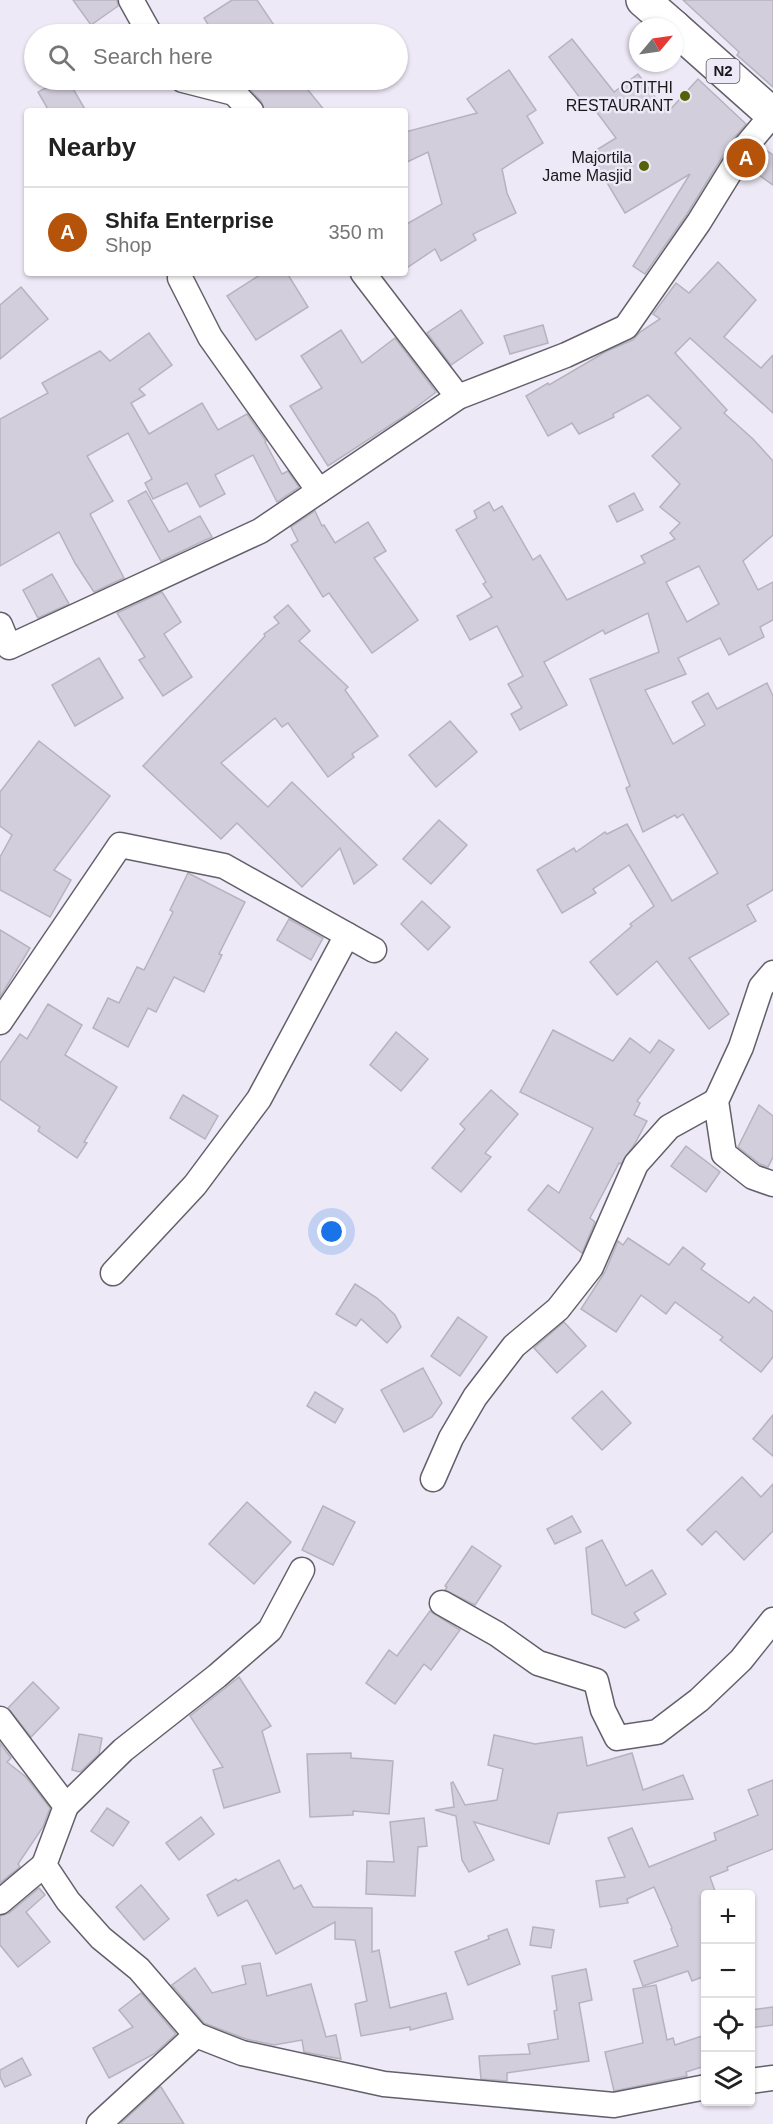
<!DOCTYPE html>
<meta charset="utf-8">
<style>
body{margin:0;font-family:Helvetica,sans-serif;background:#f6f6f6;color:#222}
.controls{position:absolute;right:18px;bottom:18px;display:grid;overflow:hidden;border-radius:6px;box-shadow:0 2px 4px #0004}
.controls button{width:54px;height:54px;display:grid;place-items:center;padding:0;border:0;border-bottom:2px solid #e0e0e0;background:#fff;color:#222;font:30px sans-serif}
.compass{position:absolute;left:629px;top:18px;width:54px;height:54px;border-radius:50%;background:#fff;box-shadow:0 2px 4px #0004;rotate:61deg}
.you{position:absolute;left:332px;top:1232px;width:21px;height:21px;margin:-15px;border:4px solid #fff;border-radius:50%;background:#1a73e8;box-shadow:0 0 0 9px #1a73e833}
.badge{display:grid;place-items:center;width:39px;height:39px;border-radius:50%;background:#b45309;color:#fff;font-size:20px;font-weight:700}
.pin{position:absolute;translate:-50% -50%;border:3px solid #fff;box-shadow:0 2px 6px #0006}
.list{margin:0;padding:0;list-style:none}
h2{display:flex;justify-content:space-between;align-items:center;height:78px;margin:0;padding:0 24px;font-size:26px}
h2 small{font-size:20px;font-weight:400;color:#767676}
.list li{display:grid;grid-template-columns:39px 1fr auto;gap:18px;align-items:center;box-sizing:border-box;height:90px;padding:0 24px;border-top:2px solid #e0e0e0}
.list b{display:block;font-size:22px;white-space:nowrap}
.list p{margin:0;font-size:20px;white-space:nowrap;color:#767676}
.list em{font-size:20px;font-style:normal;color:#767676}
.icon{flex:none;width:33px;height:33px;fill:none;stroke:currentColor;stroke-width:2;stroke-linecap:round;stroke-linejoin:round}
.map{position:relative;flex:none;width:773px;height:2124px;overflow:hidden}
.search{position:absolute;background:#fff;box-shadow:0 2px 4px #0004;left:24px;top:24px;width:384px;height:66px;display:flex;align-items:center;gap:15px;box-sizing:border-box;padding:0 21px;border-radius:33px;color:#767676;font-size:22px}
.panel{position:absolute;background:#fff;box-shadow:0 2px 4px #0004;left:24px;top:108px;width:384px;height:168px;border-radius:6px}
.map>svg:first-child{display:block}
</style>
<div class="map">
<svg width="773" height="2124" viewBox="0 0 773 2124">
<rect width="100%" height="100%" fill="#ede9f6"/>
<g fill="#d2cedb" stroke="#b6b3bf" stroke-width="1.5" fill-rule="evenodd">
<path d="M73,0h44l1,6 -27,19z"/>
<path d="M232,0h25l23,34h-66l-10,-16z"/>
<path d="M683,0h90v87l-36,-32 2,-3z"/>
<path d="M572,39l42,53 24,-18 29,39 31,-34 48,45 -12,14 -47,76 -42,60 -12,-8 57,-92 -65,39 -35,-59 26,-16 -26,-35 -4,3 -37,-49z"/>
<path d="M509,70l27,40 -9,6 16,27 -41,26 5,24 9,20 -43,21 3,6 -35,21 -6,-12 -30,20v-44l37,-21 -14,-52 -23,11v-31l72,-19 -10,-14z"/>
<path d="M61,80h7l18,31h-37l-11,-19z"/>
<path d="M240,80h79l-11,10 17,21h-60l-4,-10z"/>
<path d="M763,148l10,7v30l-24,-17z"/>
<path d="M718,262l38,38 -32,37 37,31 12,-13v58l-83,-75 -15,15 52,57 -3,3 29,26 20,22v74l-30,26 15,29 15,-8v38l-13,7 4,10 -35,18 -9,-17 -42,20 8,16 -41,16 28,54 32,-19 -13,-23 16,-9 9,16 50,-26 6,13v194l-26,15 9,16 -67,37 40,56 -20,15 -52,-68 -40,34 -27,-33 42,-36 -2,-2 24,-18 -25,-41 -36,24 3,4 -34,20 -25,-43 37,-22 2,4 29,-20 2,2 20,-10 45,77 46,-28 -35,-59 -6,4 -2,-3 -32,17 -17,-44 4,-2 -40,-107 69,-27 -11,-39 -43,21 -2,-4 -59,32 23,43 -47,25 -9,-16 11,-6 -14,-24 15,-8 -26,-50 -27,14 -13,-24 35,-19 -9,-13 3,-2 -30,-52 21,-12 -3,-7 15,-9 5,9 8,-5 31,54 7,-5 27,45 78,-37 -4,-7 34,-17 -5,-6 10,-10 -20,-16 20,-23 -28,-28 29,-28 -33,-33 -35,19 1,3 -35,17 -7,-11 -24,13 -22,-40 22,-13 1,2 58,-34 26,-11 7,-8 20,-13 -7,-5 23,-31 13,10zM699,566l20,38 -32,18 -21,-40z"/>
<path d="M263,273h24l21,34 -52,33 -29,-44z"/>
<path d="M21,287l27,32 -48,40v-54z"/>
<path d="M461,310l22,33 -32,22 -24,-32z"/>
<path d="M543,325l5,18 -38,11 -6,-18z"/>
<path d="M341,330l21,33 33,-25 41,54 -30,23 -78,51 -38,-60 32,-18 -21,-32z"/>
<path d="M149,333l23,32 -33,24 6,6 -14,8 18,31 53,-31 16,27 29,-16 19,27 -1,1 17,32 6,-3 11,16 -22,15 -24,-47 -38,20 10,19 -25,13 -13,-24 -34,16 -8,-16 7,-4 -24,-46 -41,23 26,45 -23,13 34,64 -30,14 -19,-29 -16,-31 -59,34v-147l48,-26 -6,-10 58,-32 10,10z"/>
<path d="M146,491l23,41 31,-16 12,21 -51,24 -33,-60z"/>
<path d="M634,493l9,17 -26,12 -8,-16z"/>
<path d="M315,511l7,15 2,-1 11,18 33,-21 18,29 -12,7 44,62 -46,33 -43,-60 -6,4 -32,-52 7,-4 -7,-14z"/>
<path d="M52,574l17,30 -31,14 -15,-28z"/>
<path d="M162,592l19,30 -17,12 28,43 -29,19 -24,-36 6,-3 -28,-44z"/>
<path d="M288,605l22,26 -11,10 49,46 -3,3 33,46 -26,18 2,3 -26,20 -40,-54 -6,4 -7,-9 -54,45 47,44 24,-25 85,83 -23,19 -14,-36 -38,39 -65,-64 -16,16 -78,-73 122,-130 -1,-2 15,-11 -5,-6z"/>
<path d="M99,658l24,40 -48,28 -23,-41z"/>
<path d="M450,721l27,31 -41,35 -27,-32z"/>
<path d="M39,741l71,55 -56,74 17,10 -21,37 -50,-27v-33l12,-22 -12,-9v-34z"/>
<path d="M439,820l28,25 -36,39 -28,-25z"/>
<path d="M188,873l57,29 -26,52 3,1 -18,37 -30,-15 -18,35 -8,-4 -20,39 -35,-19 15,-30 11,5 18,-36 7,3 29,-58 -3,-2z"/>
<path d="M422,901l28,26 -22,23 -27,-26z"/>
<path d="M289,919l34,19 -12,22 -34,-20z"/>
<path d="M0,930l30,18 -30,49z"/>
<path d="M48,1004l34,21 -17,30 52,32 -33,55 3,1 -10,15 -39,-27 2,-4 -40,-28v-36l20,-29 7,5z"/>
<path d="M553,1030l60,31 17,-23 20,15 9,-13 15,10 -37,51 3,2 -6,12 13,6 -13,24 -13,19 -2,-1 -29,55 5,4 -13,31 -54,-43 20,-25 11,8 34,-65 -73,-36z"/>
<path d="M396,1032l32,27 -27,32 -31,-26z"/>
<path d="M491,1090l27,24 -33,39 6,4 -30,35 -29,-24 33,-39 -5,-5z"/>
<path d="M183,1095l35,21 -13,23 -35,-21z"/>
<path d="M759,1105l14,11v41l-5,10 -8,-3 -22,-17z"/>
<path d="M686,1146l34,26 -14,20 -35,-26z"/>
<path d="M628,1238l41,27 14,-18 22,17 -4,5 48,34 5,-6 19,15v45l-12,15 -41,-32 3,-3 -48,-35 -9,12 -25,-19 -25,37 -35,-23 24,-37 13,-31 5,4z"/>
<path d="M355,1284l22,14 18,17 6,12 -14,16 -26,-24 -5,7 -20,-12z"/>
<path d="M458,1317l29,20 -27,39 -29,-20z"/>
<path d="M564,1322l22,24 -29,27 -23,-25z"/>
<path d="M423,1368l19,35 -10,14 -28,15 -23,-42z"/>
<path d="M602,1391l29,32 -29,27 -30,-32z"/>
<path d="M315,1392l28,17 -8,14 -28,-17z"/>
<path d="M773,1415v41l-20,-17z"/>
<path d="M742,1477l19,20 12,-13v47l-29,29 -28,-29 -14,14 -15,-15z"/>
<path d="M247,1502l44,40 -37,42 -45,-40z"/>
<path d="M323,1506l32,16 -22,43 -31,-15z"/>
<path d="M572,1516l9,16 -26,12 -8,-15z"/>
<path d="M602,1540l24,46 26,-16 14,24 -32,19 5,7 -14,8 -33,-14 -6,-66z"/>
<path d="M472,1546l29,20 -26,39 -30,-15 2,-3 -2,-1z"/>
<path d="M430,1611l30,19 -29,40 -7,-6 -29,40 -29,-21 23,-33 8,6z"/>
<path d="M239,1677l32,49 -9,5 18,61 -56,16 -11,-38 10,-3 -33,-51z"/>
<path d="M33,1682l26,26 -28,29 -23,-29z"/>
<path d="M79,1734l23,4 -3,16 -19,18 -8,-2z"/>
<path d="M494,1735l41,9 47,-7 5,29 45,-13 11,37 40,-15 10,24 -135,14 -9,31 -75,-22 20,38 -25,12 -7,-12 -6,-44 -21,-6 19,-3 -3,-24 2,-1 12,23 32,-5 6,-31 -15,-4z"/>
<path d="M0,1743l11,15 -4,4 19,15 24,31 -7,19 -25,37 2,3 -20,16z"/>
<path d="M351,1753v5l42,3 -4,53 -36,-3v4l-43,2 -3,-63z"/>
<path d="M773,1780v69l-46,18 1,3 -18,7 5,14 -10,3v82l-13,5 -4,-10 -45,15 -9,-25 44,-15 -7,-17 1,-1 -18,-41 -27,12 1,4 -28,4 -4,-26 29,-4 -17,-39 24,-10 17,39 67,-27 -2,-7 44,-18 -10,-25z"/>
<path d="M107,1808l22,14 -16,24 -22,-15z"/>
<path d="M201,1817l13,17 -35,26 -13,-17z"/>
<path d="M424,1818l3,28 -9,1 -3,49 -49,-2 1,-33 27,1 -4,-40z"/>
<path d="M279,1860l15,29 7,-4 12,22 59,1v44l7,-2 11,58 56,-15 7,26 -43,11v-3l-49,9 -6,-32 12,-3 -12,-61 -20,-1v-17l-59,32 -29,-54 -29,16 -11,-21 29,-16 2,2z"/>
<path d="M141,1885l28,34 -25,21 -28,-33z"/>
<path d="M39,1888l6,7 -19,17 24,30 -32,25 -18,-22v-29l9,-3z"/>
<path d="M533,1927l21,3 -3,18 -21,-3z"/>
<path d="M507,1929l13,35 -52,21 -13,-33 34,-13 -1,-3z"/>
<path d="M260,1963l7,33 44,-12 15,53 10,-2 5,24 -37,-7 -2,-12 -28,5 -28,-6 -42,-16 -32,-38 23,-17 17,25 34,-9 -4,-18z"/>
<path d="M586,1969l6,31 -13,3 10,58 -82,12v8l-26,-2 -2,-23 51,-2 -2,-10 30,-5 -4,-28 3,-1 -5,-34z"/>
<path d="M656,1985l11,55 6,-2 2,7 30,-10v31l-19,6 1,4 -73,15 -9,-39 38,-9 -10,-54z"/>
<path d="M141,1993l35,41 -22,20 -45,24 -16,-30 40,-21 -14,-17z"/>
<path d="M773,2007v18l-23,3v-18z"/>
<path d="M22,2058l9,17 -26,12 -5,-10v-7z"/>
<path d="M161,2087l23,37h-64l40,-37z"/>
</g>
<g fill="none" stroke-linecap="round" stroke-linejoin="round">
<g stroke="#64606b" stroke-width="27">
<g id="street">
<path d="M131,0l19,34"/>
<path d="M183,80l51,13 17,18"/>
<path d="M363,273l95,124"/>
<path d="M180,278l30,59 109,154"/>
<path d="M0,625l9,22 251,-116 198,-134 108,-42 60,-28 73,-105 47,-76 27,-32"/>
<path d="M773,973l-12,14 -20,60 -25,54 8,53 29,23 20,7"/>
<path d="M0,1022l120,-177 104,21 150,84"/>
<path d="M113,1273l82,-88 64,-86 88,-164"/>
<path d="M433,1479l18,-41 24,-41 39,-51 44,-37 33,-42 45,-103 33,-37 47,-26"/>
<path d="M442,1603l55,31 41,29 58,18 7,29 14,28 40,-6 42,-32 42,-40 32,-40"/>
<path d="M0,1719l66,87 -22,59 24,36 33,37 38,31 57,66"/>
<path d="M66,1806l57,-56 94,-74 53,-46 32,-60"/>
<path d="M0,1902l44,-37"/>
<path d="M750,2081l23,-3"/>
<path d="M99,2124l97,-89 46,18 142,31 230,21 92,-18"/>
</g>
</g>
<g stroke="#64606b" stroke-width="36">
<g id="highway">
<path d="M643,0l31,27"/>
<path d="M674,27l99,88"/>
</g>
</g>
<use href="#street" stroke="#fff" stroke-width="24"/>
<use href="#highway" stroke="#fff" stroke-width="33"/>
</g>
<g fill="#54630a" stroke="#ede9f6" stroke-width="2">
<circle cx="685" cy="96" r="6"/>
<circle cx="644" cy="166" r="6"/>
</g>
<g text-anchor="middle" stroke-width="5" stroke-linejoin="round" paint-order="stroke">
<rect fill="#ede9f6" stroke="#59575e" stroke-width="1.5" x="706.5" y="59" width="33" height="24" rx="4.5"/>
<g font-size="15" font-weight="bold" fill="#1a181d">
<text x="723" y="76">N2</text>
</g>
<g font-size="16" fill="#1a181d" stroke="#ede9f6" text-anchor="end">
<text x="673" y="93">OTITHI<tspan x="673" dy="18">RESTAURANT</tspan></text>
<text x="632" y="163">Majortila<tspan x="632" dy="18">Jame Masjid</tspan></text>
</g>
</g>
</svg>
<div class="controls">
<button>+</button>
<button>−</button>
<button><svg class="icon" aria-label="locate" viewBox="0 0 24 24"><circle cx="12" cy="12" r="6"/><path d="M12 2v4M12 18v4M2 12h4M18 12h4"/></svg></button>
<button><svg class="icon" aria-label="layers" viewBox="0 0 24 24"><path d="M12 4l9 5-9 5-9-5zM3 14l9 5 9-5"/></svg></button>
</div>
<svg class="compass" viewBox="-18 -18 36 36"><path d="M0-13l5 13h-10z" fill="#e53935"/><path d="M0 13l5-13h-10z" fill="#767676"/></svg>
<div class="you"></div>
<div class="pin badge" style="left:746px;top:158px">A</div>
<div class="search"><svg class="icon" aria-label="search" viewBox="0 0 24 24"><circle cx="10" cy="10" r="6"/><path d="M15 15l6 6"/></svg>Search here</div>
<section class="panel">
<h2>Nearby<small></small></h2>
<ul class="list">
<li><span class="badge">A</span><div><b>Shifa Enterprise</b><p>Shop</p></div><em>350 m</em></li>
</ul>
</section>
</div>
